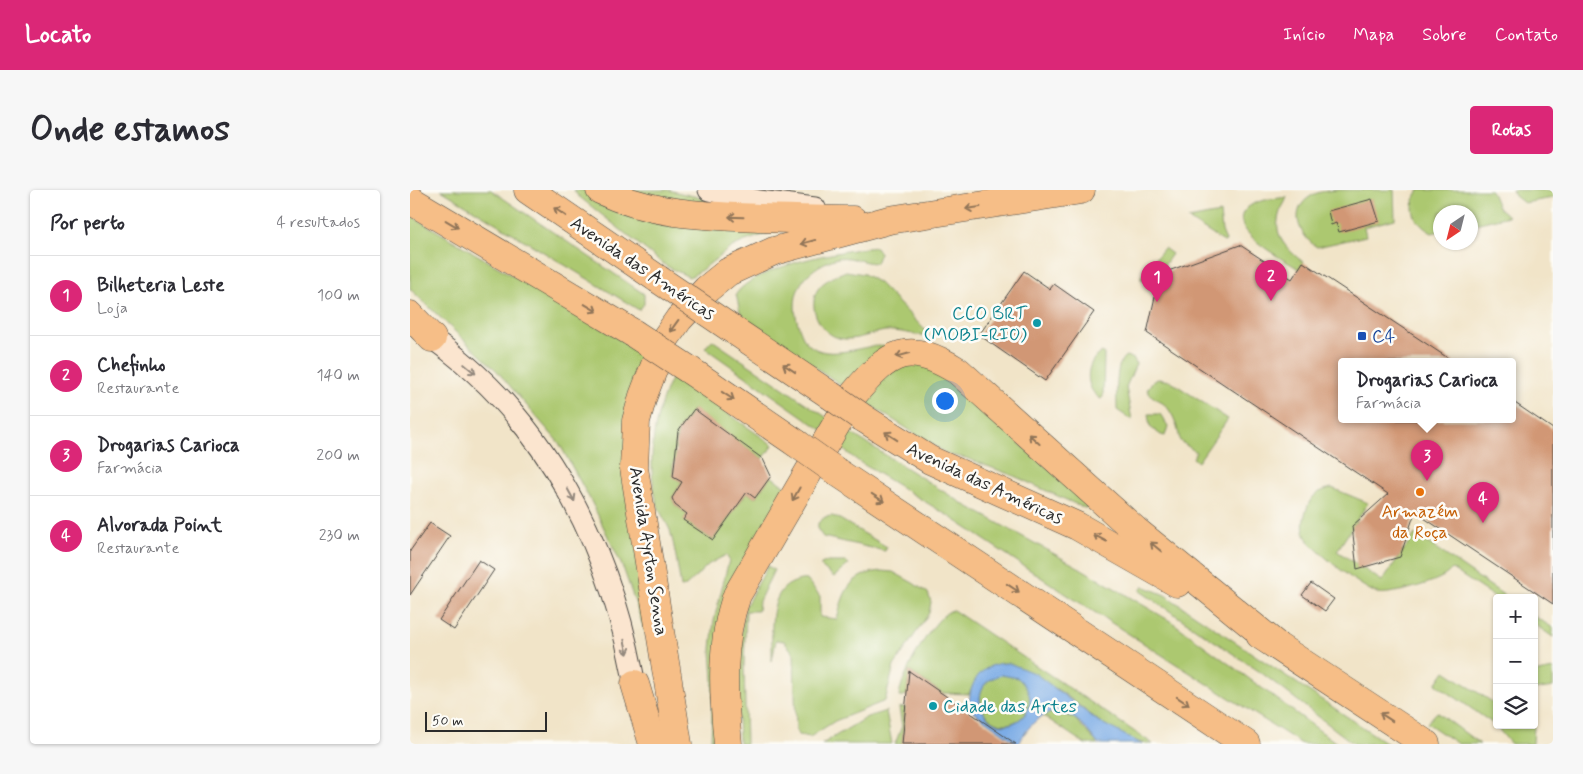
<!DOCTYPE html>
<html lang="pt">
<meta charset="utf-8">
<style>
body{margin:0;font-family:Mynerve,sans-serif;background:#f7f7f7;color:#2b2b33}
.controls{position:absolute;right:15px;bottom:15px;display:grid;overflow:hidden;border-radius:5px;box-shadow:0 1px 4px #0004}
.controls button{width:45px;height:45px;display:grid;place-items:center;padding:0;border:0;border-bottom:1px solid #e1e1e2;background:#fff;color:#2b2b33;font:25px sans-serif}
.compass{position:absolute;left:1023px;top:15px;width:45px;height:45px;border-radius:50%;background:#fff;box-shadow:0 1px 4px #0004;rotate:215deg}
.scale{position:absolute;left:15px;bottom:12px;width:122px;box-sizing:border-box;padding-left:5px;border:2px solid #2b2b2b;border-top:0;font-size:14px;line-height:18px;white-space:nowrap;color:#2b2b2b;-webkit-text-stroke:4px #fdfcf7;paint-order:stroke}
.you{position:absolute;left:534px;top:210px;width:18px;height:18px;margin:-12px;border:4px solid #fff;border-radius:50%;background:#1a73e8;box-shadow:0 0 0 8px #1a73e833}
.badge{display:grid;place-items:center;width:32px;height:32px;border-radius:50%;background:#db2777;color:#fff;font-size:16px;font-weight:700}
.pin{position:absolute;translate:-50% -41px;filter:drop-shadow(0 1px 2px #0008)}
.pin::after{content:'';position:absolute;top:26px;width:18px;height:15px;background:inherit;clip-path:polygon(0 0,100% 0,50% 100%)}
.popup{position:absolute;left:928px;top:168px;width:178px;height:65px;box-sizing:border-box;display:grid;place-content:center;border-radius:5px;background:#fff;filter:drop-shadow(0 1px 4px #0005);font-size:16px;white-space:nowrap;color:#7c7c81}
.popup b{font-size:19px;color:#2b2b33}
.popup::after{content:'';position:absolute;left:50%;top:100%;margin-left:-10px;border:10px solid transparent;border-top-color:#fff}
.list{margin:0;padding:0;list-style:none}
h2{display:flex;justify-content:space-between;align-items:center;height:65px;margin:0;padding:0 20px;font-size:21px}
h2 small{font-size:16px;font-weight:400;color:#7c7c81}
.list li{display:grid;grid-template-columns:32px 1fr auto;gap:15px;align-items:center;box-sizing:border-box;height:80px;padding:0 20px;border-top:1px solid #e1e1e2}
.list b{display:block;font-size:19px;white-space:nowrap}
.list p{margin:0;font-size:16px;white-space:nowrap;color:#7c7c81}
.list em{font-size:16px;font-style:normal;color:#7c7c81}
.icon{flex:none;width:28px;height:28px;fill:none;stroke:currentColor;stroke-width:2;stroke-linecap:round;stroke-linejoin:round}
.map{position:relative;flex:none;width:1143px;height:554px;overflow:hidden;border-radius:5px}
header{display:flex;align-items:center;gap:30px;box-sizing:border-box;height:70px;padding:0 25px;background:#db2777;color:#fff}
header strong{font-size:24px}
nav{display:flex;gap:28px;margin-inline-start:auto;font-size:18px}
.intro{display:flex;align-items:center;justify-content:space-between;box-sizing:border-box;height:120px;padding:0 30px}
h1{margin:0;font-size:35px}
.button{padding:12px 22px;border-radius:5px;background:#db2777;color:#fff;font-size:18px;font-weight:700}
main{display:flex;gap:30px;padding:0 30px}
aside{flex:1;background:#fff;border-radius:5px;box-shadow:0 1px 4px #0004}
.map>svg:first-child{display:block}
</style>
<header>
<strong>Locato</strong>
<nav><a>Início</a><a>Mapa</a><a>Sobre</a><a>Contato</a></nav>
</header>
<div class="intro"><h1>Onde estamos</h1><a class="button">Rotas</a></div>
<main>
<aside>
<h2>Por perto<small>4 resultados</small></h2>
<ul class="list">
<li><span class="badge">1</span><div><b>Bilheteria Leste</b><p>Loja</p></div><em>100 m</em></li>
<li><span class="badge">2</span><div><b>Chefinho</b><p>Restaurante</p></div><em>140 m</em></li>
<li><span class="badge">3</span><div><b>Drogarias Carioca</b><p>Farmácia</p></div><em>200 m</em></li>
<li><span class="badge">4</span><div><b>Alvorada Point</b><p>Restaurante</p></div><em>230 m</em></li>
</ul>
</aside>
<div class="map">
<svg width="1143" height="554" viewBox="0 0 1143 554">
<rect width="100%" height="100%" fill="#fdfcf7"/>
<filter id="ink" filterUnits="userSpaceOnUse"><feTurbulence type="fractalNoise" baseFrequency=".02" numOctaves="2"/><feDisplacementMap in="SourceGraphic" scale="10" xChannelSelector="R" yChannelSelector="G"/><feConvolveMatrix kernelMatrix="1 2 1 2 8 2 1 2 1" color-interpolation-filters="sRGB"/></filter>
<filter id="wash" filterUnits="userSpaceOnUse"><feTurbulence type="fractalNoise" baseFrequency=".0096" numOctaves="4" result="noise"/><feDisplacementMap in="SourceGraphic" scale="20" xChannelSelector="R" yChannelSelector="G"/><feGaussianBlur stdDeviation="1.12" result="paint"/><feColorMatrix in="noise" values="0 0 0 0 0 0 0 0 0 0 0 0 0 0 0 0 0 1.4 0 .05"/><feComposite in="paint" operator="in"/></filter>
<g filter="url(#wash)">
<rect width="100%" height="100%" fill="#f1e4c8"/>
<g fill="#acc86f" stroke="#6c7a4d">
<path d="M31,0h50l153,104v10l-5,6z"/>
<path d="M164,0h9l31,15 165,25c-15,5 -31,9 -45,16 -11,6 -36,29 -45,31l-23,-11 -89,-71z"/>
<path d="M206,0h52l80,19z"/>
<path d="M928,0h56l1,29 -31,8 2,9 -49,11c-18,-11 -29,-37 -6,-51 7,-5 18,-5 27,-6z"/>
<path d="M1009,0h72l7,17 10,9 -37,9 -1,-13h-30v19l-8,2c-18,-10 -25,-25 -13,-43z"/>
<path d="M1102,0h41v8l-29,5 -9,-7z"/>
<path d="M877,7c-2,7 -7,12 -8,18 -6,22 9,35 24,47l-4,7c-14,-9 -85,-44 -46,-65 9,-5 23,-5 34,-7z"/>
<path d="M810,23l2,18 4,10 -2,1 -36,-23z"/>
<path d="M0,25l235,139 -13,48 20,228 -7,2 -21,-62 -32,-67 -33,-60 -62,-72 -87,-82z"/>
<path d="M466,57l4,6 -4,10c-14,0 -28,-9 -42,-4 -30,11 -46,33 -36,65 3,9 6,18 14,23 22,15 62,-7 75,0l-40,42 -100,-69 -7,-8 -4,-18c19,-28 107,-44 140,-47z"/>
<path d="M754,58l8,6 -21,30 -11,-6z"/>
<path d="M436,81l18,3 15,9 46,47 2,6c-14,-1 -27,-6 -42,-5 -13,2 -25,8 -38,8 -19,1 -35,-20 -33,-38 1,-17 18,-24 32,-30z"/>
<path d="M302,150l117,79 -7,11 -117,-82z"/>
<path d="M692,162l2,2 -1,43 -2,2c-18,-10 -16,-38 1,-47z"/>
<path d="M716,166l8,3 2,5 -10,23 6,33 -15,-10c0,-13 -3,-48 9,-54z"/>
<path d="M518,172l164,145 -8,1 -70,-32 -48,-18 -17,-3 -84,-53 28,-36z"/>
<path d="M265,186l98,69 -10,14 -70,-49 -15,21 -4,23 4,2 -5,7v14l9,5 -10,16 3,7 12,9 -3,6 29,20 34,-48 8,6 16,-22 13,10 2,4 -49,89 -19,165h-7l2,-64 -2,-31 3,-29 15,-60 -3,-5 -17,9 -23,22 -5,1c-3,-19 -6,-39 -11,-57 -3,-7 -8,-14 -11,-21 -14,-40 -6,-95 13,-132z"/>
<path d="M748,189l12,2 58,38 -30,43 -5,-4 3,-6 -16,-11c-2,-12 -5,-25 -14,-35 -6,-6 -15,-8 -19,-16l5,-8z"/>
<path d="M738,224h12l8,12 -3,10 -4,-1 -11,-8z"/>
<path d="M439,242l116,73 115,63 92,54 166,122h-36l-236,-150 -119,-79 -86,-52 -23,-17z"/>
<path d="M922,298l36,15 -31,48 45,30 33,-47 93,64 -11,1 -45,-30c-3,3 -7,7 -12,9 -11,6 -51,18 -63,15 -13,-3 -65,-44 -71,-56 -5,-9 -2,-20 1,-29 5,-14 12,-17 25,-20z"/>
<path d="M422,326l6,2 49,29 -2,4 -62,-14 -5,-7v-7l7,-6z"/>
<path d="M416,372h20l3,2 -15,13 -13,-11v-2z"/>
<path d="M358,376l6,4 -15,31 -1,10h-12l-2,54 2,79h-7l-3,-79 9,-58z"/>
<path d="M472,381l11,1 20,11 15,10 3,9 -2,11 -35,53 -9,35 -50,20 -25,16 -11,-2 -3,-5 -2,-76 -10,-13 -8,-1 -4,21c1,-24 -6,-67 20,-78 5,-2 9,-4 15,-3l13,16v21l17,2c7,-28 12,-45 45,-48z"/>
<path d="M733,396l22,9 223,149h-34l-91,-70 -123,-83z"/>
<path d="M543,420l200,134c-34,0 -62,-31 -89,-50 -18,-13 -41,-21 -61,-31 -20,3 -26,14 -34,31l-27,-1 -33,-22 -2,24 -8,2c0,-18 36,-84 54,-87z"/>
<path d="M1124,426l19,12v9l-19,-13z"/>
<path d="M1143,479v18l-19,3v-17z"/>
<path d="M1035,481l52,34v20h37l-1,19h-22l-16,-19 -59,-41z"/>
<circle cx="595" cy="509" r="25"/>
<path d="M495,517l-3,37h-7l7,-18 -3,-18z"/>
<path d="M476,521l6,33h-70l45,-27z"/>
<path d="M645,522l19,6 24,26h-13l-43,-29z"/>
<path d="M1027,522l43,32h-22l-31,-21z"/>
</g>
<path fill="#7bace6" stroke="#536c88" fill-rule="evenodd" d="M599,473l27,11 62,47 44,23h-44c-7,-9 -15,-20 -24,-26 -25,-17 -45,6 -56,26l-49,-35c-1,-26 12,-47 40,-46zM591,485l17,3c8,8 14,17 11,28 -2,6 -6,12 -12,15 -32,18 -56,-36 -16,-46z"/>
<g id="blocks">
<g fill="#d19774">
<path d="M962,9l7,22 -40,11 -3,-9 -5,2 -3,-14z"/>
<path d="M830,55l52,34 11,-17 151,100h-112v58h170v-19l41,28v175l-138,-92 -15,45 -43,12 -5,-43 36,-32 -241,-161 13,-59z"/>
<path d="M614,81l26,18 4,-5 40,28 -49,69 -66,-46z"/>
<path d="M284,219l69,50 8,17 -16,22 -8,-6 -34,48 -30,-20 4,-6 -12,-9 -3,-7 10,-16 -9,-5 5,-46z"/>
<path d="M20,333l20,13 -40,59v-44z"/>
<path d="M69,370l15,10 -40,60 -15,-10z"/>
<path d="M901,393l23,16 -9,12 -23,-16z"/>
<path d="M499,481l50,34 57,39h-114z"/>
</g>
</g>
</g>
<g filter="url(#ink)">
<use href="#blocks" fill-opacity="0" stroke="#494743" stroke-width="1"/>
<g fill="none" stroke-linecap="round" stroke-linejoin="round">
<g stroke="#494743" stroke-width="23">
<g id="secondary">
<path d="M299,0l50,11 56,7"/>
<path d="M10,140c126,83 195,223 217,369"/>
</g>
</g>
<g stroke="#494743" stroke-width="29">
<g id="highway">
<path d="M118,0l130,89"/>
<path d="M190,0c51,25 105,26 161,28 30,1 61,2 92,2"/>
<path d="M0,10l223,133"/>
<path d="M0,125l22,23"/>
<path d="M322,139l98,66"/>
<path d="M278,179l108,74"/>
<path d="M453,228l67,42 147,66 100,57"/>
<path d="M427,282l409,272"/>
<path d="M850,445l166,109"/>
<path d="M225,494l18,60"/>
<path d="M268,554l-44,-276 2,-47 7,-25 22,-57 14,-20 28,-30 21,-17 46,-21 115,-31 192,-30"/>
<path d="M318,554c-5,-50 -8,-102 9,-149l117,-201c36,-43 54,-54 104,-23l177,159 140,114"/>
</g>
</g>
<use href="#secondary" stroke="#fbe5cf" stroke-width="21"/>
<use href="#highway" stroke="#f6be87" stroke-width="28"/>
<g stroke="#494743" stroke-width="29" stroke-linecap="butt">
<g id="highway-bridge">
<path d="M248,89l74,50"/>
<path d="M223,143l55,36"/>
<path d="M420,205l33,23"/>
<path d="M386,253l41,29"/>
</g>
</g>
<use href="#highway-bridge" stroke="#f6be87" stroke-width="28"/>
</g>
<defs><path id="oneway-shaft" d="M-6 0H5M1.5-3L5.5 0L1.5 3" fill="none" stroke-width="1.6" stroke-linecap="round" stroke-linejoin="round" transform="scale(1.25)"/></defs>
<g stroke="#907459">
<use href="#oneway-shaft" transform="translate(563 18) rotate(172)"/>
<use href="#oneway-shaft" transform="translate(150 22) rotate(-146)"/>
<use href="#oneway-shaft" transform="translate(326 27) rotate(-178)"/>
<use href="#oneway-shaft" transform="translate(42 34) rotate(31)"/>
<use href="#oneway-shaft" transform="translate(398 52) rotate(165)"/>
<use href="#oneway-shaft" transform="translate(181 118) rotate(31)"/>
<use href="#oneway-shaft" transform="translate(264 136) rotate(126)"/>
<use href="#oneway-shaft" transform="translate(493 165) rotate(165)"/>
<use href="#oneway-shaft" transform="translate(379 178) rotate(-146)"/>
<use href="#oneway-shaft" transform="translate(318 206) rotate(34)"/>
<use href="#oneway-shaft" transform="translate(481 246) rotate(-147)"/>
<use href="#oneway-shaft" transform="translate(624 249) rotate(-138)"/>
<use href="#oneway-shaft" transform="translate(386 304) rotate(119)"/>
<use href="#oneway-shaft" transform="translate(468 308) rotate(33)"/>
<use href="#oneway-shaft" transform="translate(690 348) rotate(-152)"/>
<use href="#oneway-shaft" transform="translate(746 357) rotate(-140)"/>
<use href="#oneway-shaft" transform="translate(603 398) rotate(34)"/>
<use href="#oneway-shaft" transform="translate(773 511) rotate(34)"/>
<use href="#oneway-shaft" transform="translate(976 527) rotate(-147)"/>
</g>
<g stroke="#93887d">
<use href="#oneway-shaft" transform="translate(60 179) rotate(40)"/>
<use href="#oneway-shaft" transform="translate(161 305) rotate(61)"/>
<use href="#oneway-shaft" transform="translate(216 457) rotate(77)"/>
</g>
</g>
<g fill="#0f9aa8" stroke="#fdfcf7" stroke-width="2">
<circle cx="627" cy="133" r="5"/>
<circle cx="523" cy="516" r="5"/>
</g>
<rect fill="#1a4fb4" stroke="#fdfcf7" stroke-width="2" x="947" y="141" width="10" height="10" rx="2.5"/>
<circle fill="#e8710a" stroke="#fdfcf7" stroke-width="2" cx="1010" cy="302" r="5"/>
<g text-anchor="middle" stroke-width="5" stroke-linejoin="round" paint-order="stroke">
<g font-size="18" fill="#2b2b2b" stroke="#fdfcf7">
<text transform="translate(233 78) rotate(34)" y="6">Avenida das Américas</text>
<text transform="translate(575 293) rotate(25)" y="6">Avenida das Américas</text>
<text transform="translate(239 361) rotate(81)" y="6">Avenida Ayrton Senna</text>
</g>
<g font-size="18" fill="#0d838f" stroke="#fdfcf7" text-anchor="end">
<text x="617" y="129">CCO BRT<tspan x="617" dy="21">(MOBI-RIO)</tspan></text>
<text x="533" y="522" text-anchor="start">Cidade das Artes</text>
</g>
<g font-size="18" fill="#164399" stroke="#fdfcf7" text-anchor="start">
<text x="962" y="152">C4</text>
</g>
<g font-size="18" fill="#c56008" stroke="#fdfcf7">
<text x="1010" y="327">Armazém<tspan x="1010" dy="21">da Roça</tspan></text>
</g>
</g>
</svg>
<div class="controls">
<button>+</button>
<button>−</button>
<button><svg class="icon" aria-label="layers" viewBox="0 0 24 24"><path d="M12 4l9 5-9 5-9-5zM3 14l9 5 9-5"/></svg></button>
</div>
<svg class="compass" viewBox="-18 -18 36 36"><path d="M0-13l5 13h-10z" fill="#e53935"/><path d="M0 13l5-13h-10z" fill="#7c7c81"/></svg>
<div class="scale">50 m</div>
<div class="you"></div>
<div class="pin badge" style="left:747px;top:112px">1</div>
<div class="pin badge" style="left:861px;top:111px">2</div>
<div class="pin badge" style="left:1017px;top:291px">3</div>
<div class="popup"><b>Drogarias Carioca</b>Farmácia</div>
<div class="pin badge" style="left:1073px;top:333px">4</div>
</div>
</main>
